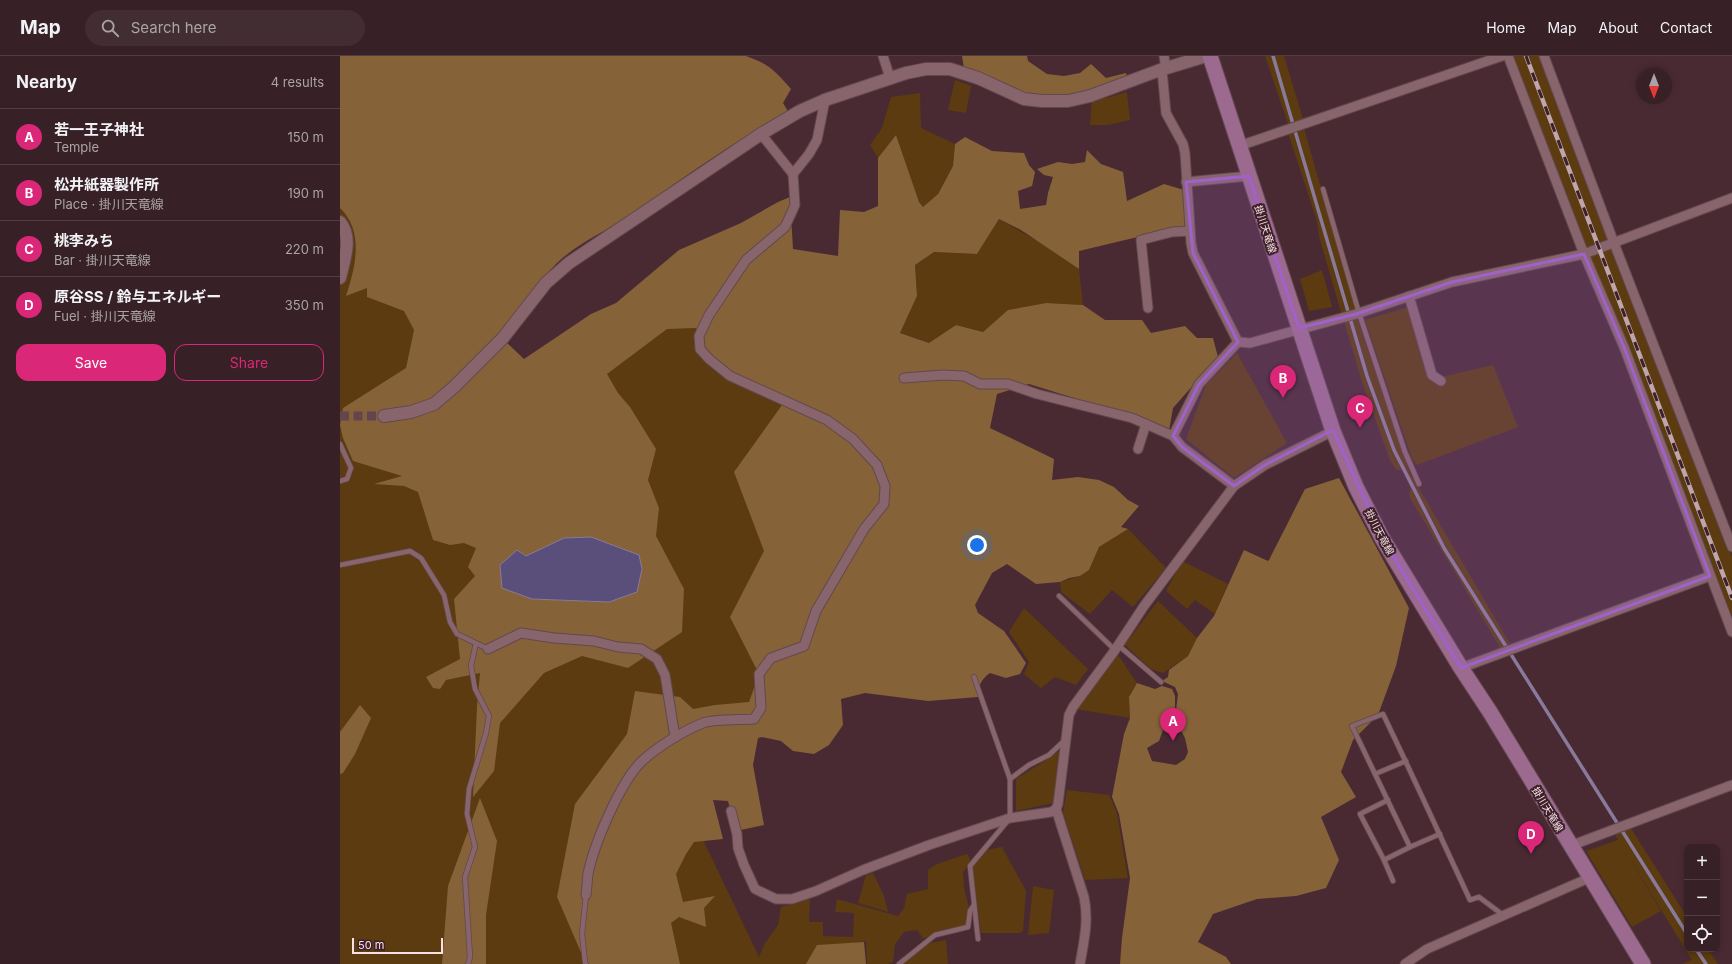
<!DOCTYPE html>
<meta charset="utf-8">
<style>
body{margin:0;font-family:Inter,"Noto Sans JP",sans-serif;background:#422d32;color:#f1f3f6}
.controls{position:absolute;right:12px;bottom:12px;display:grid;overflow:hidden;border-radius:8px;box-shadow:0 2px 6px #0003}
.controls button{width:36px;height:36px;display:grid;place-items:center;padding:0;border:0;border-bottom:1px solid #513e43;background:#372026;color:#f1f3f6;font:20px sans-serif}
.compass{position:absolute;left:1296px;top:12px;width:36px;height:36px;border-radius:50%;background:#372026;box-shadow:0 2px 6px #0003;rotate:180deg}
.scale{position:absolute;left:12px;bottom:10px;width:91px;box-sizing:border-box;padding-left:4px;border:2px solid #f6e1e5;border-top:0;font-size:11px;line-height:14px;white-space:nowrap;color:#f6e1e5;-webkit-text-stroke:3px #3e2029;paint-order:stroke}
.you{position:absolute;left:637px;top:489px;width:14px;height:14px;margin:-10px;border:3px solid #fff;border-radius:50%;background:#1a73e8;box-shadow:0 0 0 6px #1a73e833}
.badge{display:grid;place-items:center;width:26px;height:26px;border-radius:50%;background:#db2777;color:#fff;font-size:13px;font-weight:700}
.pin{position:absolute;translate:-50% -33px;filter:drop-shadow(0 1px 2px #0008)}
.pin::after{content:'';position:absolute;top:21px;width:14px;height:12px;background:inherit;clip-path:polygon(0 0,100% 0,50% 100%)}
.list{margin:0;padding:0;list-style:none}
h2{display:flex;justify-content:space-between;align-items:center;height:52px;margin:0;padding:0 16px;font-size:17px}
h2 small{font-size:13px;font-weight:400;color:#aaa3a7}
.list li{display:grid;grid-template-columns:26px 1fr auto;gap:12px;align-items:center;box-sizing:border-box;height:56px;padding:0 16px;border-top:1px solid #513e43}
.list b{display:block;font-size:15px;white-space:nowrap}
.list p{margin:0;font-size:13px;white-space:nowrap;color:#aaa3a7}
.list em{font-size:13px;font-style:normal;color:#aaa3a7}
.actions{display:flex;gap:8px;padding:12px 16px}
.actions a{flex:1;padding:9px 0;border:1px solid #db2777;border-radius:12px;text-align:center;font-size:14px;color:#db2777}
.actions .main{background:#db2777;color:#fff}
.icon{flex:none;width:22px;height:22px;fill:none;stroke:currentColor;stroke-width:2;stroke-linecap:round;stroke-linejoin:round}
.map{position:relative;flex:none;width:1392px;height:908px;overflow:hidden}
header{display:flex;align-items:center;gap:24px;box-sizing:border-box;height:56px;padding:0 20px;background:#372026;border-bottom:1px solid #513e43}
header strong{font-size:19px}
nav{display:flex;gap:22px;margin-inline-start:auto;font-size:14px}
.search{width:280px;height:36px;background:#422d32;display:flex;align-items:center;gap:10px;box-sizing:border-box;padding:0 14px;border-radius:22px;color:#aaa3a7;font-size:15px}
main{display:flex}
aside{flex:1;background:#372026}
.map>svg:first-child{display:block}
</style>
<header>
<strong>Map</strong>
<div class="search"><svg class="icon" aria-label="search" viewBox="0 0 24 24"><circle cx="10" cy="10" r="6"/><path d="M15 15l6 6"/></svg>Search here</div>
<nav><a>Home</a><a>Map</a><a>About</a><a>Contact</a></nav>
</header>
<main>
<aside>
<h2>Nearby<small>4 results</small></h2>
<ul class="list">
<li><span class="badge">A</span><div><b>若一王子神社</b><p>Temple</p></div><em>150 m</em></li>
<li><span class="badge">B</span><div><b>松井紙器製作所</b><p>Place · 掛川天竜線</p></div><em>190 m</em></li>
<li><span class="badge">C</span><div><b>桃李みち</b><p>Bar · 掛川天竜線</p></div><em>220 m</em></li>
<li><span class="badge">D</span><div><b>原谷SS / 鈴与エネルギー</b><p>Fuel · 掛川天竜線</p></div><em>350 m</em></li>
</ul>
<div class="actions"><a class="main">Save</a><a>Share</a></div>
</aside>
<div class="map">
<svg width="1392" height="908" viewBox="0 0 1392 908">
<rect width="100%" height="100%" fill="#492a33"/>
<g fill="#5b3b0f">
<path d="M925,0h19l19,63 -15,5z"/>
<path d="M1170,0h30l192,501v71z"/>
<path d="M615,24l16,6 -5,27 -18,-3z"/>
<path d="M787,36l3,28 -22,5h-18l2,-27h14z"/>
<path d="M580,37l1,35 34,16 -2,22 -16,29 -14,12 -5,-7 -22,-65 -18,23 -8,-13 12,-17 9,-31z"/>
<path d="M964,72l52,184 -14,4 -23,-80 -2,-15 -29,-88z"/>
<path d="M0,99l186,226 174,-97 251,191 -264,331 72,151 6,-14 13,-18 3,-18 29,-8 -1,23h14v14l30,1 1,-24 -19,-1 2,-13 61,17 6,-8 3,-14 21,-5v-19c7,-7 28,-12 39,-16l4,7 -8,11 1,16 7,27 -3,12 -48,12 2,-2 -5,-7 -13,2 -9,12 -2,18 -5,2h-21l-1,-23 -13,2 -47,21h-466z"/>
<path d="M659,163l45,26 35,24 4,36 -37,-2 -38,7 -25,22 -27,-7 -26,18 -30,-10 17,-37 -2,-31 19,-13 43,2z"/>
<path d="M982,214l10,37 -23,4 -9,-32z"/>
<path d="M1068,251l29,71 56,-13 25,62 -101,38 -5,-6 -47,-139z"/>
<path d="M1017,262l53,155 100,171 -9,5 -91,-151 -1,-5 2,-4 -9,-19h-6l-6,-10 -29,-81 -17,-58z"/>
<path d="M897,297l50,90 -53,35 -48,-39 20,-54z"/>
<path d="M788,473l38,39 -33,39 -21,-17 -22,24 -29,-22 -1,-10 20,-6 9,-6 10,-23z"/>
<path d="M842,505l46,23 -13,30 -20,-14 -8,9 -21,-18z"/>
<path d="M818,545l39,37 -9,18 -25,17 -12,-4 -26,-24 -7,10 19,28 -8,14 1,21 -54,-9z"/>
<path d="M684,552l64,61 -12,16 -21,-8 -14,11 -17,-14 5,-12 -20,-30z"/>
<path d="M723,692l-10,55 -37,8v-32l24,-15z"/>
<path d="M727,734l42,5 8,18 11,65 -43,2 -22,-68z"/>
<path d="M1289,772l3,2 55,87v32h21l10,15h-36l10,-4 -67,-109 36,60 -29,16 -46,-76 32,-11 -3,-6z"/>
<path d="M662,791l24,44 -3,40 -4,2h-38l-8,-57 -3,-10 15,-16z"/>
<path d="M533,817l11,23 4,16 -30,-9 8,-28z"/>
<path d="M693,830l21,4 -5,43 -21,2z"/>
<path d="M606,884l2,24h-49l31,-21z"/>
</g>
<g fill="#866239" fill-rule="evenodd">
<path d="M0,0h406c23,8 29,15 45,33l-8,14 6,10c-57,28 -108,67 -161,103 -23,16 -50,27 -71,47 -22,21 -36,51 -52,78l19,18 67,-45 25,-11 63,-53 62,-27 37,-21 12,-5 3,52 45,7 2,-46 24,2 14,-6v-48l18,-23 23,67 4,5 15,-13 15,-28 2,-22 10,-7 27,14 32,2 5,12 6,7 -3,14 -14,5 2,18 26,-4 2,-12 5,-16 -9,-2 -7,-6 21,-7 14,2 13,-2 2,-12 14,14 22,8 4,29 37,-17 20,6 4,35 -109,26v18l-58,-39 -22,-11 -22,35 -43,-2 -19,13 2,31 -17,37 29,10 27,-18 27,7 25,-22 38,-7 37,2 22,15h37l9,13 34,-7 12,12h16l5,19 -45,51 -4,23 -37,-15 -103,-32 -32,10 -7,34 64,31 -2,21 26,-3 21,3 15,7 14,13 11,6 -18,21 7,2 -29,18 -10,23 -9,6 -11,2 -9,4 -24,2 -29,-20 -15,9 -17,32 3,8 26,18 22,32 -6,11 -14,4 -16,-5c-10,7 -11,13 -12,24l-50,4 -63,-8 -24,6 2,26 -14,20 -15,9 -21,-3 -12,-10 -19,-4 -4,1 -5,27 11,60 -28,6 -8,-30 -15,-1 10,39 -29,3 -8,12 -10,20 7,28 32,-6 -11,12 2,19 -27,-10 -8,6 9,41h-94l-29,-67 18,-93 52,-70 8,-43 45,6 13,12 22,-4 34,-3 10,-28 -29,-57 34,-66 -30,-79 48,-67 -60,-34 -22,-22 -1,-13 -3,-8 -29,1 -60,45 11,19 12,14 26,42 -8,31 11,28 -3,28 28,53 -2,43 -54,36 -46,-12 -38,17 -44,50 -6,48 -21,26 4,-91 3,-33 -34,7 -6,9 -7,-1 -7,-11 34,-18 -6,-60 21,-23 -7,-9 8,-19 -12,-5 -14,2 -17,-5 -15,-48 -14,-6 -30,-2 28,-8 -49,-15 -10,-23 -3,-13 3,-17 63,-40 8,-38 -10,-19 -37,-14v-9l-21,8c9,-28 19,-64 -6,-88zM177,494l9,6 92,42 -9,4 -77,-3z"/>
<path d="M622,0h65l1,5 19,13 17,2 16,-3 11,-9 15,14 20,-5 1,3 -52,22 -41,-1 -70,-29z"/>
<path d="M999,422l70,130 -13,58 -18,49 -25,25 -12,32 15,25 -35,20 18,43 -13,28 -30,8 -39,3 -44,15 -15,28 28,15 5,7h-111l2,-26 8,-60 -11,-64 -7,-17 12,-63 6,-16 -1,-21 8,-14 18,6 7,-3 10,3 3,7v14l-12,20 -4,11 -12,7 5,13 24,4 9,-6 3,-7 -3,-14 -10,-19 3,-25 -3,-7 -13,-6 6,-4 1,-7 19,-14 9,-18 17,-22 30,-66 24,11 1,-1 36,-71z"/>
<path d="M20,649l11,13 -16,36 -12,19 -3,1v-42z"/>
<path d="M140,742l17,43 -11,74v49h-44l6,-78z"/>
<path d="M524,886l2,22h-60l11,-19z"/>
</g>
<path fill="#5a4e7b" stroke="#897a9b" d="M251,481l48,18 3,14 -5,23 -28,10 -77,-3 -30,-11 -2,-23 17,-15 9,6 38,-18z"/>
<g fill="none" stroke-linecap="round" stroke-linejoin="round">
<g stroke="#897a9b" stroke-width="3.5">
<path d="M933,0l94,320 27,74 50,98 243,386"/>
<path d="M1356,893l10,15"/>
</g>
<path stroke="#63454e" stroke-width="9" stroke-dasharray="9 4.5" stroke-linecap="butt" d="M0,360h44"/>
<g stroke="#62484f" stroke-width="6">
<g id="service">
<path d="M983,133l36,124 46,139 14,32"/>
<path d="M0,388l11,24 -4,11 -7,2"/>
<path d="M0,509l70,-14 11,7 23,37 6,27 7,12 31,15"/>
<path d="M719,540l56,54"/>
<path d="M778,589l43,37"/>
<path d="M634,621l36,102v39l-40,48 8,73"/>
<path d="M1035,718l31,-13"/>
<path d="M670,723l19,-14 20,-10 16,-15"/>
<path d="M1048,744l-28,14 24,46 26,-13"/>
<path d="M1100,778l-30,13 -58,-121 31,-12c30,62 58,124 87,186l9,-3 24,18"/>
<path d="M1044,804l9,21"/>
<path d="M246,839l-4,39 3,28 1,2"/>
<path d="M128,908l2,-7 -5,-80 10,-30 -8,-33 2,-25 17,-56 3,-17 -14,-27 -4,-23 5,-23"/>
<path d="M559,908l36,-29 33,-8 2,-16 4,-6"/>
</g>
</g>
<g stroke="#62484f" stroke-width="11">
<g id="minor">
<path d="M543,0l7,22"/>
<path d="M824,0l2,13"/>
<path d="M1168,0l76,198 40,93 108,285"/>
<path d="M1204,0l70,187 118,304"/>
<path d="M822,14l4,43 17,31 2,9 6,90 2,10 45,89"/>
<path d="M899,90l263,-90"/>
<path d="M453,118l16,-20 8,-14 8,-40"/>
<path d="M846,126l63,-6"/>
<path d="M1069,240l23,79 9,6"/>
<path d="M808,252l-7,-68 31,-8 18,-1"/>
<path d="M564,322l39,-3 21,1 16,8h28l29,10 95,24 41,18"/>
<path d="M798,393l8,-25"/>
<path d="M894,430l-52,-39 -9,-11 26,-52 39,-42 12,1 106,-29 96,-32 132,-28 148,-56"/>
<path d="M148,593l33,-16 33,5 40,3 24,6 23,2 16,10 8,16 10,62"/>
<path d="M1121,612l249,-92"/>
<path d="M716,753l28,88c5,23 0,44 -4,67"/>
<path d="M391,755l6,23 1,14 6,17 11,24 21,10h16l24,-8 47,-21 66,-25 81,-27 41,-6 5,-3 2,-5 11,-89 4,-8 42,-57 29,-44 90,-120 31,-21 68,-34"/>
<path d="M1230,790l162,-61"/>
<path d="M246,839c1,-7 1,-14 2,-21 6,-30 32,-91 53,-112 16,-15 42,-31 62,-39 11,-4 38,-3 51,-4l7,-11 -2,-34 12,-16 33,-12 12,-35 48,-82 20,-25 1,-18 -8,-21 -24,-26 -26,-19 -97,-44 -21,-17 -9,-10 -1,-13 10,-21 37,-55 39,-33 10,-22 -2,-31 -32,-40"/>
<path d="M1065,908l22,-15 162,-71"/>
</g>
</g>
<g stroke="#62484f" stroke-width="14">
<g id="tertiary">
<path d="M0,166c13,16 4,38 0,56"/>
<path d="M44,360l27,-4 23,-8 20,-17 49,-49 43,-55 23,-20 192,-129 39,-23 25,-11 81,-27 20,-4h24l28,9 46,21 18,2h26l22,-5 70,-26 46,-14"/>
</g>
</g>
<g stroke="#62484f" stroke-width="17">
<path id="primary" d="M870,0l123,375 23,56 26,51 79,130 29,44 153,252"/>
</g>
<use href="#service" stroke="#88656d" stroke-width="4.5"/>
<use href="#minor" stroke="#88656d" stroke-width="9"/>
<use href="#tertiary" stroke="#88656d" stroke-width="12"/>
<use href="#primary" stroke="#9c698f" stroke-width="15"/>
<g stroke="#bea6ac" stroke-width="4.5">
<path id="rail" d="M1186,0l206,542"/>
</g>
<use href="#rail" stroke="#3e2029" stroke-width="3" stroke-dasharray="9" stroke-linecap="butt"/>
</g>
<path fill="#a062ca" fill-opacity="0.2" stroke="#a062ca" stroke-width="3" stroke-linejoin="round" d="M909,120l50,152 57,-14 96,-32 132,-28 40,93 86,229 -249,92 -79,-130 -49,-108 -68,35 -31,21 -52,-39 -9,-11 26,-52 39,-42 -45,-89 -7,-71z"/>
<g text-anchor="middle" stroke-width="4" stroke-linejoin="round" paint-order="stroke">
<g font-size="10" fill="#f6e1e5" stroke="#3e2029">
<text transform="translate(926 173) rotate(72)" y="4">掛川天竜線</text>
<text transform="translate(1040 476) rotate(62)" y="4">掛川天竜線</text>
<text transform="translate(1208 753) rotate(59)" y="4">掛川天竜線</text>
</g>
</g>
</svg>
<div class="controls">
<button>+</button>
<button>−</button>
<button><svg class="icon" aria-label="locate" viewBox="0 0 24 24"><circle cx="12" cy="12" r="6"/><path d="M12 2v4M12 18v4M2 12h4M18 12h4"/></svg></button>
</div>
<svg class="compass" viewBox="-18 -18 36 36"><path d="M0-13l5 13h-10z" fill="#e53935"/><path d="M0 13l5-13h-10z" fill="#aaa3a7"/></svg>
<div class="scale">50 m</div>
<div class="you"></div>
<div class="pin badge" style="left:833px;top:685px">A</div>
<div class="pin badge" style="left:943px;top:342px">B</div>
<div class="pin badge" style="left:1020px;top:372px">C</div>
<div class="pin badge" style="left:1191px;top:798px">D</div>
</div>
</main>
